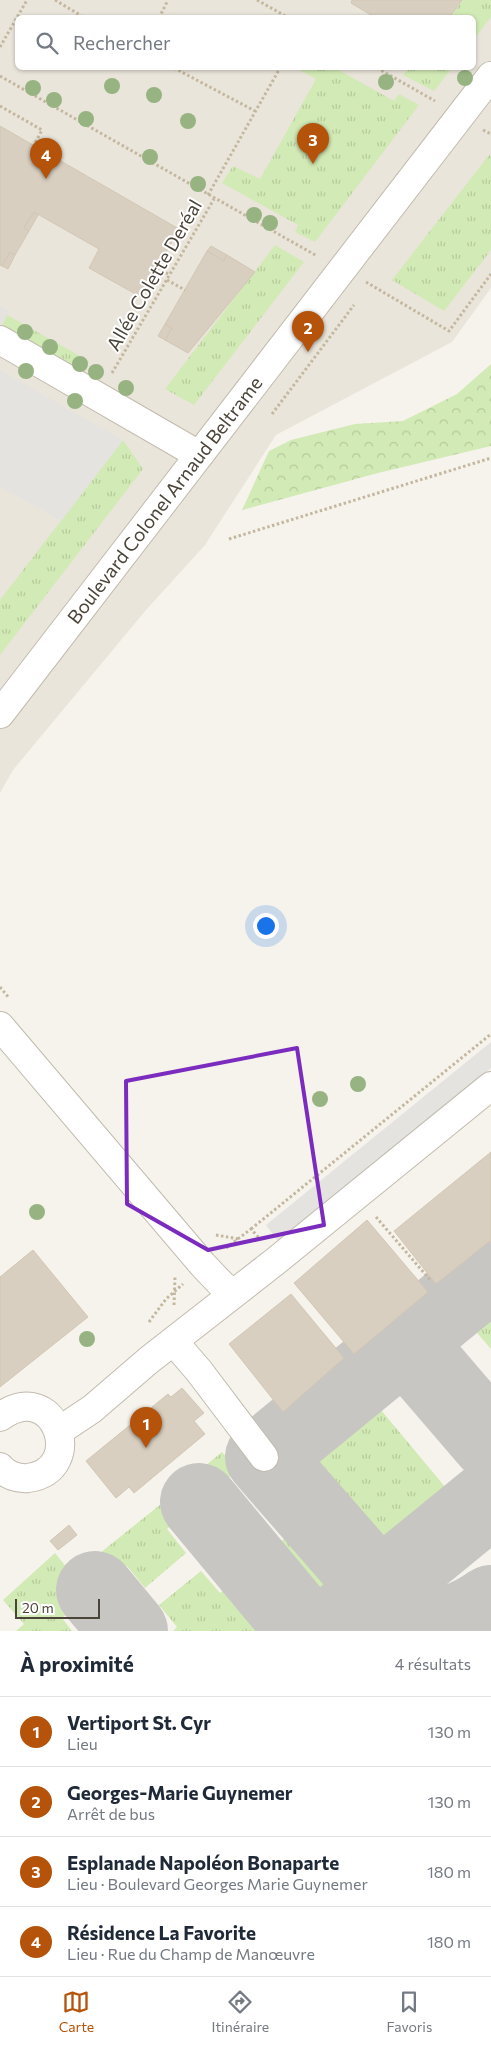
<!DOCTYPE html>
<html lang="fr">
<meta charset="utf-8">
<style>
body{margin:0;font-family:Commissioner,sans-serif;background:#f6f6f7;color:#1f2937}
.scale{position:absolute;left:15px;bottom:12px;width:85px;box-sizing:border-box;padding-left:5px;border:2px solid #4b4439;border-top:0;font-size:14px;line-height:18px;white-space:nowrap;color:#4b4439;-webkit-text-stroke:4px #fff;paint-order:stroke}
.you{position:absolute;left:265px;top:925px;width:18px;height:18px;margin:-12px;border:4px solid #fff;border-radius:50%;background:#1a73e8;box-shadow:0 0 0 8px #1a73e833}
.badge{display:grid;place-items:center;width:32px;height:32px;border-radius:50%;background:#b45309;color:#fff;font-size:16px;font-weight:700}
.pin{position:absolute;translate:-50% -41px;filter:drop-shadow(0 1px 2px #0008)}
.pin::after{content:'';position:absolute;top:26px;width:18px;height:15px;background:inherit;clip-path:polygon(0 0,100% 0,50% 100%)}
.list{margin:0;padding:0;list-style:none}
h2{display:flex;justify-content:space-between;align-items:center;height:65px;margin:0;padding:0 20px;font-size:21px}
h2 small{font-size:16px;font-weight:400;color:#747a83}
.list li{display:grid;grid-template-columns:32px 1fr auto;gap:15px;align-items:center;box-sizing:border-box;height:70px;padding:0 20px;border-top:1px solid #e0e1e3}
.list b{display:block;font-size:19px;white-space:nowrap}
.list p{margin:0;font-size:16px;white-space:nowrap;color:#747a83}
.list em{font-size:16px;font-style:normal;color:#747a83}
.icon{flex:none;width:28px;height:28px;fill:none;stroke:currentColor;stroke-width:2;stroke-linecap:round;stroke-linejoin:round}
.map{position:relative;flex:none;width:491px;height:1631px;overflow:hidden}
.search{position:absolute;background:#fff;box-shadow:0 1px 4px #0004;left:15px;right:15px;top:15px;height:55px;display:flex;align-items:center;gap:12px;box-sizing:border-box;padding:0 18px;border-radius:8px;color:#747a83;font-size:19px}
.sheet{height:345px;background:#fff}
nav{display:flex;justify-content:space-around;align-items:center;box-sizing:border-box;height:70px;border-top:1px solid #e0e1e3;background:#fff;font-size:14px;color:#747a83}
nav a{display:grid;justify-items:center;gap:2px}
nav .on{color:#b45309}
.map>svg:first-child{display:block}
</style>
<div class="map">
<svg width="491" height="1631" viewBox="0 0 491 1631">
<defs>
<pattern id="grass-tufts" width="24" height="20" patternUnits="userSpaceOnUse" patternTransform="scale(1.25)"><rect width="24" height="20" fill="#d2eab5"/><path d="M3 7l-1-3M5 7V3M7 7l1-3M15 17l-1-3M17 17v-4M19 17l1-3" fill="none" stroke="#b6ca9c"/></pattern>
<pattern id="forest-crowns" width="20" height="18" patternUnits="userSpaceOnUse" patternTransform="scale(1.25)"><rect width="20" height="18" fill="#d2eab5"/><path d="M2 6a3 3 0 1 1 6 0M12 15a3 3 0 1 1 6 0" fill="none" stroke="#b6ca9c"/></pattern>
</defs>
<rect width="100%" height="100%" fill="#f6f3ec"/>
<path fill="#eae5da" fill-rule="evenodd" d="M0,0h491v288l-39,54 -176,93 -71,110 -59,65 -133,160 -13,23zM18,18h456v50h-456z"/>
<g fill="url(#grass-tufts)">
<path d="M463,0h28v17l-17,22v-21h-25z"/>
<path d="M296,68h39l59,33 5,-7 20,11 -104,137 -20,-10 3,-7 -76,-42 11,-17 27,13 56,-100z"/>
<path d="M409,68h43l-18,23 -31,-16z"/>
<path d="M489,155l2,1v94l-47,61 -52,-31z"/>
<path d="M275,245l29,17 -110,143 -29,-16z"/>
<path d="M7,315l82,46 -6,10 -81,-46z"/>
<path d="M123,440l20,29 -143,186v-55z"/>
<path d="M491,1300v49l-25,-29z"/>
<path d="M364,1406l17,4 75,90c-36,32 -64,75 -113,31l-54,-70z"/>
<path d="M243,1447l95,120c8,21 4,30 -14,43l-20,-1 -41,-52 21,-18 -53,-63 -21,17 -12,-13 1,-9 23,-19 6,7z"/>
<path d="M171,1496l12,3 8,10 -24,20 19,24 -41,35 -18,-22 -22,15 -13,-15 3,-9z"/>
<path d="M55,1553l34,42 -27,23 10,13h-56l8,-7 -21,-24z"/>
<path d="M201,1571l19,22 24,-20 39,48 3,10h-113l4,-4 -18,-22z"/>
</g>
<path fill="url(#forest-crowns)" d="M491,364v82l-113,27 -136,37 27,-59 22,-11 64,-16 48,-3 54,-27z"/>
<g fill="#e5e3e0">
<path d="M0,306l9,5 -7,14 -2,-1z"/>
<path d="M0,370l123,70 -62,81 -61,-34z"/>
<path d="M491,1042v26l-213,173 -12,-16z"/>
</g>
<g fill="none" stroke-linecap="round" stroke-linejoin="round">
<g stroke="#c8c6c3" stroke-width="78">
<path d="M405,1342l86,100"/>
<path d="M199,1502l107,129"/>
<path d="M379,1589l-115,-132 227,-186"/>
<path d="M95,1590l34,41"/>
<path d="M328,1631l163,-133"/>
<path d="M350,1631c22,-7 46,-3 69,-2 25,0 51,-10 72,-25"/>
</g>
</g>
<g fill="#d8cfc1" stroke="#d3c7b4">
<path d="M352,0h110l-13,18h-73l-25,-15z"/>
<path d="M0,126l179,103 -38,68 -52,-29 10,-19 -65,-37 -10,16 5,3 -14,24 -5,-3 -8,14 -2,-1z"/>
<path d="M34,212l4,3 -9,16 -5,-3z"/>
<path d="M211,246l16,9 -3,6 -17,-10z"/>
<path d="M207,251l17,10 3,-6 28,17 -67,81 -23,-13 7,-12 -7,-4z"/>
<path d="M10,252l5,3 -7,14 -6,-3z"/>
<path d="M165,324l7,4 -7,12 -7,-4z"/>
<path d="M491,1152v88l-55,44 -42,-53z"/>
<path d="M367,1220l61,72 -74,62 -60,-71z"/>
<path d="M33,1250l55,67 -88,70v-110z"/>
<path d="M291,1294l53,64 -61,54 -54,-68z"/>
<path d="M182,1388l22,25 -10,8 11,13 -71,59 -5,-6 -13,11 -30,-37 82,-67 3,3z"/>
<path d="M69,1525l8,10 -19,15 -8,-9z"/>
</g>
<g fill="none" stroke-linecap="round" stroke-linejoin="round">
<g stroke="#c2bbae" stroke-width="30">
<g id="minor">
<path d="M0,340l199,115"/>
<path id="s1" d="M0,714l491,-638"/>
<path d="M0,1026l203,239 20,21 10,6"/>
<path d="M174,1342l25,29 65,86"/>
<path d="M0,1417c55,-41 88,53 28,61 -10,1 -22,-3 -28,-11"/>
<path d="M59,1431l33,-22 57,-49 128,-100 214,-174"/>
</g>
</g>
<g stroke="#c4b79f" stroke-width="3" stroke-dasharray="2.5 2.5" stroke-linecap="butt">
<path d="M55,0l30,18"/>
<path d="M257,0l32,18"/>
<path d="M159,18l9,-18"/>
<path d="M0,47l27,-47"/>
<path d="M174,68l81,43"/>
<path d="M377,68l58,33"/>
<path d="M0,76l317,180"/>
<path d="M0,106l42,24 -8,15"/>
<path d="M483,130l8,4"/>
<path d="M208,195l72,-127"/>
<path d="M157,268l13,7"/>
<path d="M167,280l18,10"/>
<path d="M366,282l83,49 42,-57"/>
<path d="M112,373l102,-174"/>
<path d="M272,414l82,-109"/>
<path d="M229,539l262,-81"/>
<path d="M0,987l9,11"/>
<path d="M376,1217l55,64"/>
<path d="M251,1229l240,-195"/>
<path d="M216,1235l23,4"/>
<path d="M226,1248l25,-19 8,9"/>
<path d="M174,1305l1,-28"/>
<path d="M149,1322l17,-23 17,-15"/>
</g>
<use href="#minor" stroke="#fff" stroke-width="28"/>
</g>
<g fill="#97b381">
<circle cx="465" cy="78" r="8"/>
<circle cx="386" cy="82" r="8"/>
<circle cx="112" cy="86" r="8"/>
<circle cx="33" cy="88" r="8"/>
<circle cx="154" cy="95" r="8"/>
<circle cx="54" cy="100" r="8"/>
<circle cx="86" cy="119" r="8"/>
<circle cx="188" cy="121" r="8"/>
<circle cx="150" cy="157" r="8"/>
<circle cx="198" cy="184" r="8"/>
<circle cx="254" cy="215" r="8"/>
<circle cx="270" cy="223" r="8"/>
<circle cx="25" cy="332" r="8"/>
<circle cx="50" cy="347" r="8"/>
<circle cx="80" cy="364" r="8"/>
<circle cx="26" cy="371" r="8"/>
<circle cx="96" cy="372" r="8"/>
<circle cx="126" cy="388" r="8"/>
<circle cx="75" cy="401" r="8"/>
<circle cx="358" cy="1084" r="8"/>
<circle cx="320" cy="1099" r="8"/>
<circle cx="37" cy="1212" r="8"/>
<circle cx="87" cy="1339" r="8"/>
</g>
<path fill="none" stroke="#7b2cbf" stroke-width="4" stroke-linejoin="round" d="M297,1048l27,177 -116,25 -81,-46 -1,-123z"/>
<g text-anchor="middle" stroke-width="4" stroke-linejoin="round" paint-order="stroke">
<g font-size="19" fill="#4b4439" stroke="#fff">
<text transform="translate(154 275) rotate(-60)" y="7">Allée Colette Deréal</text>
<text dy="7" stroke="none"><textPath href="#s1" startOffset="270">Boulevard Colonel Arnaud Beltrame</textPath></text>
</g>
</g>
</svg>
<div class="scale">20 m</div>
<div class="you"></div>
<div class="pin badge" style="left:146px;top:1448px">1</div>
<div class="pin badge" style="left:308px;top:352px">2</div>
<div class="pin badge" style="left:313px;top:164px">3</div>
<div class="pin badge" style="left:46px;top:179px">4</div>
<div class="search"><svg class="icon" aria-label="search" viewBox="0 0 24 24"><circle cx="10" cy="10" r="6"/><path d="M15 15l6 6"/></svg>Rechercher</div>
</div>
<section class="sheet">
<h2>À proximité<small>4 résultats</small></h2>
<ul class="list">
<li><span class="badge">1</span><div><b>Vertiport St. Cyr</b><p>Lieu</p></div><em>130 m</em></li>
<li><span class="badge">2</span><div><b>Georges-Marie Guynemer</b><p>Arrêt de bus</p></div><em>130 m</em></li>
<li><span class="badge">3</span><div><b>Esplanade Napoléon Bonaparte</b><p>Lieu · Boulevard Georges Marie Guynemer</p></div><em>180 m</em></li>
<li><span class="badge">4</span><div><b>Résidence La Favorite</b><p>Lieu · Rue du Champ de Manœuvre</p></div><em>180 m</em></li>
</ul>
</section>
<nav>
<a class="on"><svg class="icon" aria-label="map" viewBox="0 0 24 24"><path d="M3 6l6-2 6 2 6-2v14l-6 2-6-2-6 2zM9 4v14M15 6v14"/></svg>Carte</a>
<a><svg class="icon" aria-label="directions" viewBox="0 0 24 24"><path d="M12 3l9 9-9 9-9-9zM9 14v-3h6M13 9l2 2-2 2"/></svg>Itinéraire</a>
<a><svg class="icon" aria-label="saved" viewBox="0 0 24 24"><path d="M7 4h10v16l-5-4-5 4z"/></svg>Favoris</a>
</nav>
